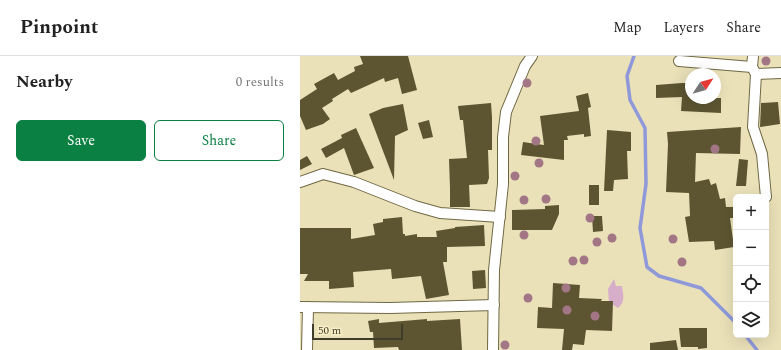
<!DOCTYPE html>
<meta charset="utf-8">
<style>
body{margin:0;font-family:Spectral,serif;background:#f6f6f6;color:#222}
.controls{position:absolute;right:12px;bottom:12px;display:grid;overflow:hidden;border-radius:6px;box-shadow:0 4px 16px #0002}
.controls button{width:36px;height:36px;display:grid;place-items:center;padding:0;border:0;border-bottom:1px solid #e0e0e0;background:#fff;color:#222;font:20px sans-serif}
.compass{position:absolute;left:385px;top:12px;width:36px;height:36px;border-radius:50%;background:#fff;box-shadow:0 4px 16px #0002;rotate:54deg}
.scale{position:absolute;left:12px;bottom:10px;width:91px;box-sizing:border-box;padding-left:4px;border:2px solid #403c2c;border-top:0;font-size:11px;line-height:14px;white-space:nowrap;color:#403c2c;-webkit-text-stroke:3px #f7eec6;paint-order:stroke}
.list{margin:0;padding:0;list-style:none}
h2{display:flex;justify-content:space-between;align-items:center;height:52px;margin:0;padding:0 16px;font-size:17px}
h2 small{font-size:13px;font-weight:400;color:#767676}
.actions{display:flex;gap:8px;padding:12px 16px}
.actions a{flex:1;padding:9px 0;border:1px solid #0b8043;border-radius:6px;text-align:center;font-size:14px;color:#0b8043}
.actions .main{background:#0b8043;color:#fff}
.icon{flex:none;width:22px;height:22px;fill:none;stroke:currentColor;stroke-width:2;stroke-linecap:round;stroke-linejoin:round}
.map{position:relative;flex:none;width:481px;height:294px;overflow:hidden}
header{display:flex;align-items:center;gap:24px;box-sizing:border-box;height:56px;padding:0 20px;background:#fff;border-bottom:1px solid #e0e0e0}
header strong{font-size:19px}
nav{display:flex;gap:22px;margin-inline-start:auto;font-size:14px}
main{display:flex}
aside{flex:1;background:#fff}
.map>svg:first-child{display:block}
</style>
<header>
<strong>Pinpoint</strong>
<nav><a>Map</a><a>Layers</a><a>Share</a></nav>
</header>
<main>
<aside>
<h2>Nearby<small>0 results</small></h2>
<ul class="list">
</ul>
<div class="actions"><a class="main">Save</a><a>Share</a></div>
</aside>
<div class="map">
<svg width="481" height="294" viewBox="0 0 481 294">
<rect width="100%" height="100%" fill="#eae1b9"/>
<path fill="#d6aeca" d="M314,223l2,7h6c1,9 4,15 -4,22l-9,-6 -1,-13z"/>
<g fill="none" stroke-linecap="round" stroke-linejoin="round">
<g stroke="#8f99da" stroke-width="3.5">
<path d="M334,0l-7,20 3,24 15,28 1,56 -6,44 7,39 12,9 42,12 35,35"/>
<path d="M445,279l12,15"/>
</g>
</g>
<g fill="#5d5531">
<path d="M60,0h48l9,34 -15,4 -4,-16 -13,4 -1,-4 -33,15 -3,-4 -16,10 1,2 -11,7 8,11 -7,5 -17,6 -6,-14v-16l17,-11 -3,-5 20,-11 4,7 17,-9 -1,-4 9,-3z"/>
<path d="M382,27h9v15h30v15l-40,-2 1,-14 -26,1v-13z"/>
<path d="M288,37l3,14 -3,1 3,28 -7,1v-3l-17,2 1,4h-4v20l-43,-5 2,-13 21,3 -4,-29 39,-5 -3,-15z"/>
<path d="M478,46l2,22 -20,3 1,-24z"/>
<path d="M191,47l1,14v33h-4l1,28 -2,6 -18,1 1,22h-20v-19l-1,-29 18,-1 -4,-38h-3l-2,-14z"/>
<path d="M103,48l5,26 -13,6 -1,44 -25,-66 14,-6z"/>
<path d="M129,64l4,17 -10,2 -5,-16z"/>
<path d="M441,71l-1,27 -44,-1 -1,29 14,-3 2,6 5,-2 4,16 5,-1 1,9h10v11h-6l4,29 -19,3 -1,-9 -25,1 -4,-25 5,-1 -1,-23 -23,-1 2,-48 -1,-12z"/>
<path d="M56,72l18,40 -20,7 -10,-27 -18,10 -5,-9 21,-11 -1,-3z"/>
<path d="M307,74l24,2v19h-4l1,28 -14,1 -1,11h-9z"/>
<path d="M7,100l5,8 -12,6v-10z"/>
<path d="M439,103l9,1 -2,26h-10z"/>
<rect x="289" y="129" width="10" height="20"/>
<path d="M259,149v9l-7,16h-40v-20l33,-1v-3z"/>
<path d="M292,160h10l1,15 -10,1z"/>
<path d="M102,161l1,17h2v2l12,-2v3h20l-1,-6 19,-3v-1l29,-2 1,21 -38,1v15h-4l6,33 -23,4 -5,-23 -29,3 -1,-10 -38,3 1,15 -25,2v-8h-25l4,-7h-8v-46h51v11l24,-4 -2,-11 10,-2v-3z"/>
<path d="M185,214l1,18 -13,1 -1,-18z"/>
<path d="M253,227l27,2 -1,13 23,1 -1,2h12l-1,30 -26,-1 -2,15 -11,-1 -1,6h-10l2,-21 -27,-1 1,-21 14,1z"/>
<path d="M79,263v4l48,-4v2l33,-2 2,31h-63l-1,-3 -24,1 -1,-16h-3l-2,-11z"/>
<path d="M379,272h28v20l-9,1v-2h-17z"/>
<path d="M376,284l2,10h-28v-7z"/>
</g>
<g fill="none" stroke-linecap="round" stroke-linejoin="round">
<g stroke="#706844" stroke-width="12">
<g id="minor">
<path d="M453,0l-1,11 4,7 -3,53 9,27 4,43"/>
<path d="M379,5l73,6"/>
<path d="M456,18l25,-1"/>
<path d="M0,126l23,-8 31,8 61,24 25,7 60,4"/>
<path d="M0,251l90,1 104,-3"/>
<path d="M7,294l1,-43"/>
<path d="M193,294l1,-80 9,-86v-47l3,-25 19,-46 7,-10"/>
</g>
</g>
<use href="#minor" stroke="#fff" stroke-width="10"/>
</g>
<g fill="#a27684">
<circle cx="466" cy="5" r="4.5"/>
<circle cx="227" cy="27" r="4.5"/>
<circle cx="236" cy="85" r="4.5"/>
<circle cx="415" cy="93" r="4.5"/>
<circle cx="239" cy="107" r="4.5"/>
<circle cx="215" cy="120" r="4.5"/>
<circle cx="246" cy="143" r="4.5"/>
<circle cx="224" cy="144" r="4.5"/>
<circle cx="290" cy="162" r="4.5"/>
<circle cx="224" cy="179" r="4.5"/>
<circle cx="312" cy="182" r="4.5"/>
<circle cx="373" cy="183" r="4.5"/>
<circle cx="297" cy="186" r="4.5"/>
<circle cx="284" cy="204" r="4.5"/>
<circle cx="273" cy="205" r="4.5"/>
<circle cx="382" cy="206" r="4.5"/>
<circle cx="266" cy="232" r="4.5"/>
<circle cx="228" cy="242" r="4.5"/>
<circle cx="267" cy="254" r="4.5"/>
<circle cx="295" cy="260" r="4.5"/>
<circle cx="205" cy="289" r="4.5"/>
</g>
</svg>
<div class="controls">
<button>+</button>
<button>−</button>
<button><svg class="icon" aria-label="locate" viewBox="0 0 24 24"><circle cx="12" cy="12" r="6"/><path d="M12 2v4M12 18v4M2 12h4M18 12h4"/></svg></button>
<button><svg class="icon" aria-label="layers" viewBox="0 0 24 24"><path d="M12 4l9 5-9 5-9-5zM3 14l9 5 9-5"/></svg></button>
</div>
<svg class="compass" viewBox="-18 -18 36 36"><path d="M0-13l5 13h-10z" fill="#e53935"/><path d="M0 13l5-13h-10z" fill="#767676"/></svg>
<div class="scale">50 m</div>
</div>
</main>
